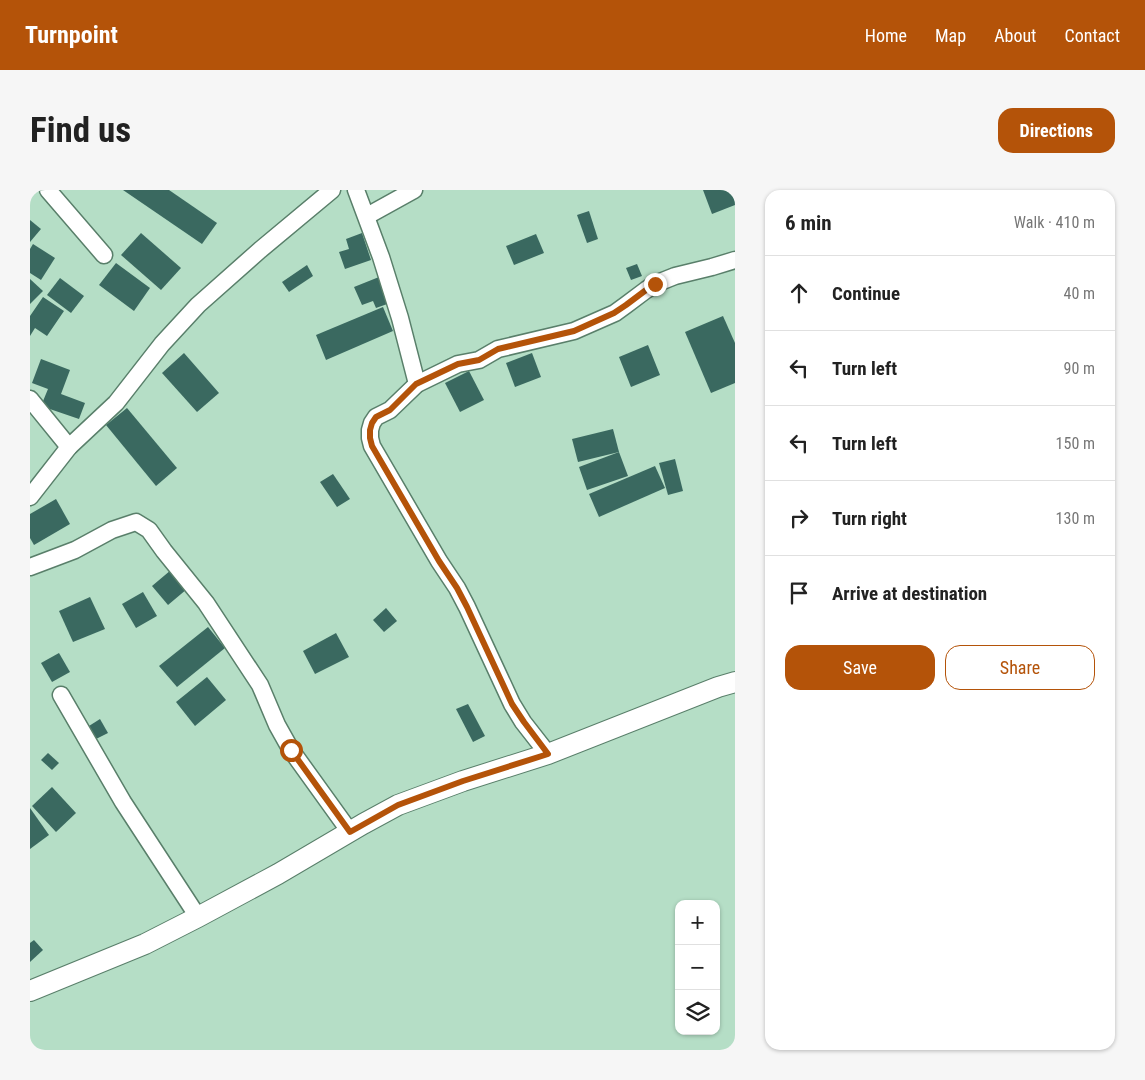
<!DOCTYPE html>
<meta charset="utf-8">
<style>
body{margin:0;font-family:"Roboto Condensed",sans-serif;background:#f6f6f6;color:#222}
.controls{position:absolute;right:15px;bottom:15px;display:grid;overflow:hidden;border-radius:10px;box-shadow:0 1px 4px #0004}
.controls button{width:45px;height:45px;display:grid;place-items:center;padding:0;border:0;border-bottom:1px solid #e0e0e0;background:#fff;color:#222;font:25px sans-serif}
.stop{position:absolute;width:15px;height:15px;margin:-11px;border:4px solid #b45309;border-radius:50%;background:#fff}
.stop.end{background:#b45309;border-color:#fff;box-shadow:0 1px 5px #0008}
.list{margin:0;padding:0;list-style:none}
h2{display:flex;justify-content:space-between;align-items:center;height:65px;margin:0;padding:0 20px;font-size:21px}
h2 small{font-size:16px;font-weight:400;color:#767676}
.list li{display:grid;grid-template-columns:32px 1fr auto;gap:15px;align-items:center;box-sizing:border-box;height:75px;padding:0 20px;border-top:1px solid #e0e0e0}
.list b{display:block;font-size:19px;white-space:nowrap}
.list em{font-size:16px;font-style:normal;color:#767676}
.actions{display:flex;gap:10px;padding:15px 20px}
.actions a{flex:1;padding:11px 0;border:1px solid #b45309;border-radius:15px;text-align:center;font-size:18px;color:#b45309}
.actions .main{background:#b45309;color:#fff}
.icon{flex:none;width:28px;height:28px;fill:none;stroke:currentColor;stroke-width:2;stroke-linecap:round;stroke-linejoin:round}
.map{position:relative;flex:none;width:705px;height:860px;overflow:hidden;border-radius:15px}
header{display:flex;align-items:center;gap:30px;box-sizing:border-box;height:70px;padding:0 25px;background:#b45309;color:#fff}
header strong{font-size:24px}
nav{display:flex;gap:28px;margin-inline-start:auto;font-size:18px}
.intro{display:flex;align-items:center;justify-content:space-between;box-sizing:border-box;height:120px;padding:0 30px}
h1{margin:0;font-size:35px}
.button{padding:12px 22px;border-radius:15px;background:#b45309;color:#fff;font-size:18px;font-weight:700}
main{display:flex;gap:30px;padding:0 30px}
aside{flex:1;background:#fff;border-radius:15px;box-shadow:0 1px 4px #0004}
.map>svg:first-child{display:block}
</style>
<header>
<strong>Turnpoint</strong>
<nav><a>Home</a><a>Map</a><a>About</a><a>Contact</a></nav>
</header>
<div class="intro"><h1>Find us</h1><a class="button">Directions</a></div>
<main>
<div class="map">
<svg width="705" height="860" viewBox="0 0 705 860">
<rect width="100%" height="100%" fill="#b5dec6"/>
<g fill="#3a6960">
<path d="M93,0h46l48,33 -15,21z"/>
<path d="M673,0h32v15l-23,9z"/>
<path d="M559,21l9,28 -11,4 -10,-28z"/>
<path d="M0,30l11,9 -11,13z"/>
<path d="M111,43l40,35 -20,22 -40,-35z"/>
<path d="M332,43l9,27 -26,9 -6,-17 10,-3 -3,-10z"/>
<path d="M506,44l8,19 -30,12 -8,-19z"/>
<path d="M3,54l22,14 -14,22 -11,-7v-24z"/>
<path d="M86,73l34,25 -16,23 -35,-26z"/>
<path d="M607,74l5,12 -11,4 -5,-12z"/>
<path d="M277,75l6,11 -24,16 -7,-10z"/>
<path d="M349,87l11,26 -14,5 -3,-7 -11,4 -8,-18z"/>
<path d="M30,88l24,18 -13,17 -24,-18z"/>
<path d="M0,89l13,12 -13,13z"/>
<path d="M13,107l21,14 -17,25 -12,-8 -5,8v-20z"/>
<path d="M353,117l10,24 -67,29 -10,-25z"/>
<path d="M693,126l12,27v40l-24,10 -26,-61z"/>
<path d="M618,155l12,30 -29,12 -12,-30z"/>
<path d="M154,163l35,40 -22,19 -35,-39z"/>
<path d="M502,163l9,24 -26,10 -9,-24z"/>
<path d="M11,169l29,11 -9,24 24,9 -6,16 -38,-13 7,-17 -16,-6z"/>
<path d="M439,181l15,29 -24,12 -15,-29z"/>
<path d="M97,218l50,60 -21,18 -50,-61z"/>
<path d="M583,239l6,23 -41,10 -6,-23z"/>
<path d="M589,262l9,24 -41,14 -8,-23z"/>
<path d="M645,269l8,32 -15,4 -9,-32z"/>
<path d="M625,276l10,22 -66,29 -10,-23z"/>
<path d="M303,284l17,25 -13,8 -17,-25z"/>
<path d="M26,309l14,25 -36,21 -4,-7v-24z"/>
<path d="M141,380l16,19 -19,16 -16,-19z"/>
<path d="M113,402l14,24 -21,12 -14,-24z"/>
<path d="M60,407l15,32 -32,13 -14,-31z"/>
<path d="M356,418l11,13 -13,11 -11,-12z"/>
<path d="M178,437l17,21 -48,39 -18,-21z"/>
<path d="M306,443l13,24 -34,17 -12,-23z"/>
<path d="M29,463l11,19 -18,10 -11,-19z"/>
<path d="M177,487l19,23 -31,26 -19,-24z"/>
<path d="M438,514l17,32 -12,6 -17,-33z"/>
<path d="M70,529l8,14 -12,6 -7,-13z"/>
<path d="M18,563l11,10 -7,7 -11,-10z"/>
<path d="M22,597l24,26 -20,19 -24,-26z"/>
<path d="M0,618l19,27 -19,14z"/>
<path d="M4,750l9,10 -13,12v-19z"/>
</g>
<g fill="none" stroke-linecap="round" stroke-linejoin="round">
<g stroke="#597f6a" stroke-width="19">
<g id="minor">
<path d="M18,0l56,65"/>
<path d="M326,0l25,67 19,61 17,66"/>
<path d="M337,26l47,-26"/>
<path d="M0,209l39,48"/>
<path d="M0,307l39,-50 47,-44 46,-59 36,-39 62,-55 72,-60"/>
<path d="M0,377l45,-17 37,-20 24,-8 13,8 15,21 42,52 54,82 17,40 14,25 59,82"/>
<path d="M31,505l62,107 75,115"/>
<path d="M518,564l-25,-32 -11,-18 -45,-97 -10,-19 -18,-27 -67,-115 -2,-8v-8l2,-7 4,-6 14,-7 27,-26 41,-20 21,-4 19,-11 76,-18 41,-18 11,-8 20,-15 9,-6 20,-8 37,-9 23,-7"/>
</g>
</g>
<g stroke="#597f6a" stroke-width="22">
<path id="tertiary" d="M0,801l115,-47 53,-27 80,-43 85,-50 35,-19 65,-24 85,-27 170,-67 17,-5"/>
</g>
<use href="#minor" stroke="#fff" stroke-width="16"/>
<use href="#tertiary" stroke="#fff" stroke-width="20"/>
</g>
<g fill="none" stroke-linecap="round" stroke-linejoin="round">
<path stroke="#b45309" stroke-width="6" d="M261,560l59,82 48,-27 65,-24 85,-27 -24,-32 -12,-18 -45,-97 -10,-19 -18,-27 -67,-115 -2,-8v-8l2,-7 4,-6 14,-7 26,-26 42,-20 21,-4 19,-11 76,-18 40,-18 12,-8 20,-15 9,-6"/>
</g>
</svg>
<div class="controls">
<button>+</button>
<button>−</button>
<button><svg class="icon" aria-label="layers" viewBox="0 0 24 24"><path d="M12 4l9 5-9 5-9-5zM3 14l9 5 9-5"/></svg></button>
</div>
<div class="stop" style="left:261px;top:560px"></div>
<div class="stop end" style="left:625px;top:94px"></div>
</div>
<aside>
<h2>6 min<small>Walk · 410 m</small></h2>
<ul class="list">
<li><svg class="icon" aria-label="ahead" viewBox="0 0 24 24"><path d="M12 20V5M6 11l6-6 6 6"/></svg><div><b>Continue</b></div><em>40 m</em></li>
<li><svg class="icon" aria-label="left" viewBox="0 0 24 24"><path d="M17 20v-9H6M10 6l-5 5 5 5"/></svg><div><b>Turn left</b></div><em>90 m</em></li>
<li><svg class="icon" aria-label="left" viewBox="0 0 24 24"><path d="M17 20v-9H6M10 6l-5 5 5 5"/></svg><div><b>Turn left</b></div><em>150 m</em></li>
<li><svg class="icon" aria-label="right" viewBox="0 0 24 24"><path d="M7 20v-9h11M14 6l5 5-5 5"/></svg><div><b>Turn right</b></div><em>130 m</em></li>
<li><svg class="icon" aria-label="arrive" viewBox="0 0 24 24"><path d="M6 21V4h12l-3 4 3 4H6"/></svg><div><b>Arrive at destination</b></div></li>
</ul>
<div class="actions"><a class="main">Save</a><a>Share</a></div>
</aside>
</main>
